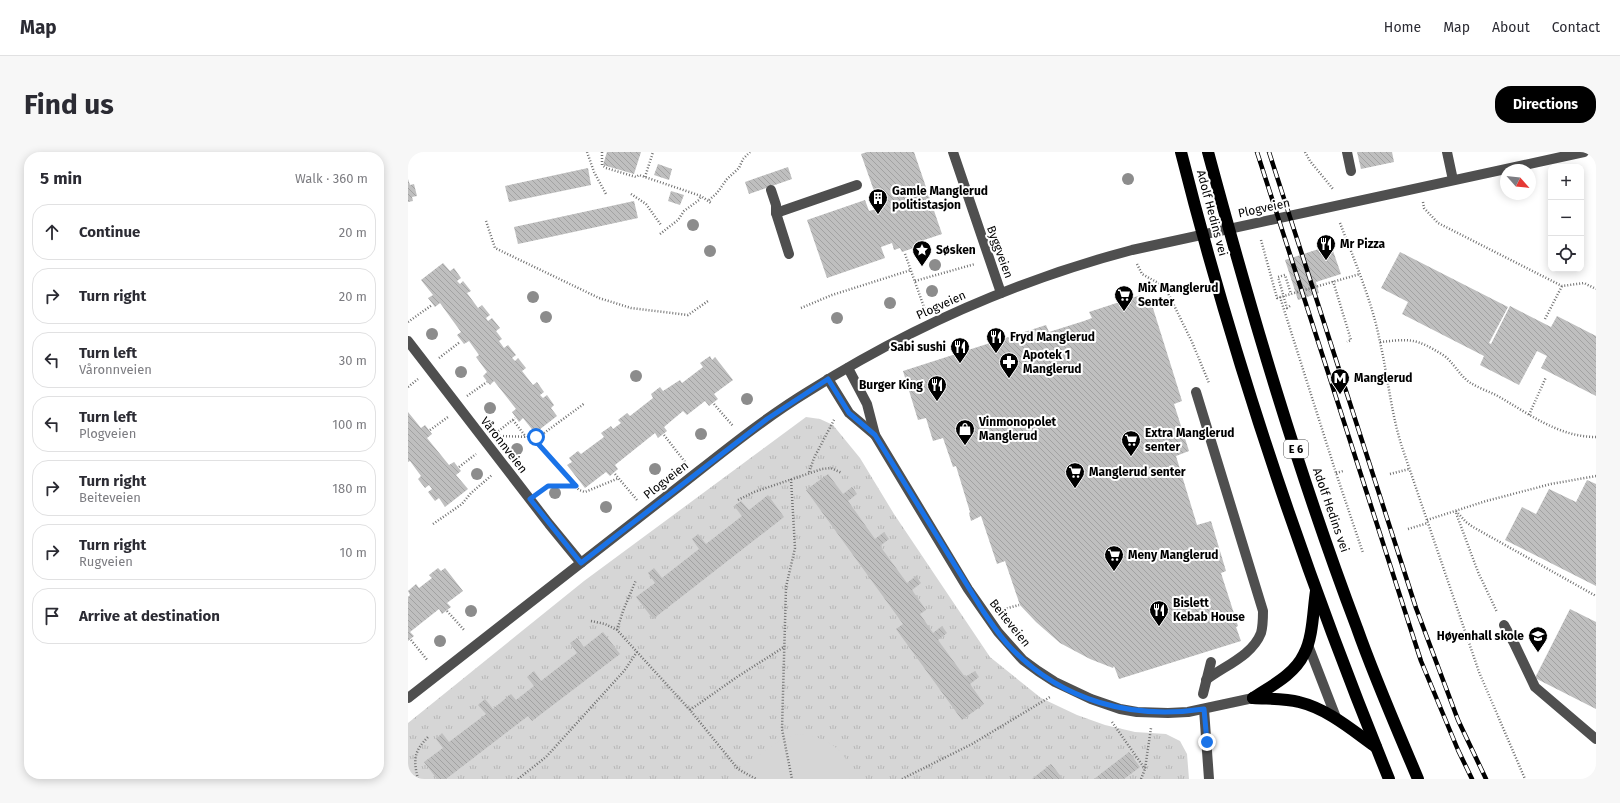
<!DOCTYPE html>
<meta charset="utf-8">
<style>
body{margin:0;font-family:"Fira Sans",sans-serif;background:#f7f7f7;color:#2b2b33}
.controls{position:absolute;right:12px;top:12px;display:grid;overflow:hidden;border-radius:8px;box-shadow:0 2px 10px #0003}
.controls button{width:36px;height:36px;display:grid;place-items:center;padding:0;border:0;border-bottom:1px solid #e1e1e2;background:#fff;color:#2b2b33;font:20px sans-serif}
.compass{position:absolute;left:1092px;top:12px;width:36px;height:36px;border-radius:50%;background:#fff;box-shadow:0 2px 10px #0003;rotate:117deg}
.stop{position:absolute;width:12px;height:12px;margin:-9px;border:3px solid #1a73e8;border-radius:50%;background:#fff}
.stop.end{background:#1a73e8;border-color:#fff;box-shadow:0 1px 4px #0008}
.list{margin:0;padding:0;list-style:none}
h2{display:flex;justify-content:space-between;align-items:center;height:52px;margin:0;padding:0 16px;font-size:17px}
h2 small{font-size:13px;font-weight:400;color:#7c7c81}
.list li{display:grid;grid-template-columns:26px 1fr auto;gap:12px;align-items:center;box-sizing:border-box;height:56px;margin:0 8px 8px;padding:0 8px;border:1px solid #e1e1e2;border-radius:16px}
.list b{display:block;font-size:15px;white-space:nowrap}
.list p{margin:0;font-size:13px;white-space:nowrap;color:#7c7c81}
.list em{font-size:13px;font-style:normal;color:#7c7c81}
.icon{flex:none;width:22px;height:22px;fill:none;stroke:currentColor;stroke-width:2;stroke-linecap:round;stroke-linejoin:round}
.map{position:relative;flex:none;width:1188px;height:627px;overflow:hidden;border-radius:16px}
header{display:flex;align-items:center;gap:24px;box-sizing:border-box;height:56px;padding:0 20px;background:#fff;border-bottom:1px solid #e1e1e2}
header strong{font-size:19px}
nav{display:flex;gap:22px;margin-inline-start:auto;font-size:14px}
.intro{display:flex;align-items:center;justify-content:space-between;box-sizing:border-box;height:96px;padding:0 24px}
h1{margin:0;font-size:28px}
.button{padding:10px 18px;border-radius:16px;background:#000;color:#fff;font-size:14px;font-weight:700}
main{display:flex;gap:24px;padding:0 24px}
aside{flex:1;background:#fff;border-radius:16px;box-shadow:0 2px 10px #0003}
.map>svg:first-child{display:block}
</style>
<header>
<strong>Map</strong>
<nav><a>Home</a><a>Map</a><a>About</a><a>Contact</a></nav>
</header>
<div class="intro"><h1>Find us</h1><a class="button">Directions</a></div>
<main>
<aside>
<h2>5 min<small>Walk · 360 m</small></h2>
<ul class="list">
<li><svg class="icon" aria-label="ahead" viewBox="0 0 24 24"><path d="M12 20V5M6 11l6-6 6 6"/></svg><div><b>Continue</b></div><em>20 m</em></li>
<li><svg class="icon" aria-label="right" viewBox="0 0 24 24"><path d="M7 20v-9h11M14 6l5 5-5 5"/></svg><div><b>Turn right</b></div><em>20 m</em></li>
<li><svg class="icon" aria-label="left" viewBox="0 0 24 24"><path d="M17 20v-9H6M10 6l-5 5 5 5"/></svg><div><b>Turn left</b><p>Våronnveien</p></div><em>30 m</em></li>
<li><svg class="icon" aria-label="left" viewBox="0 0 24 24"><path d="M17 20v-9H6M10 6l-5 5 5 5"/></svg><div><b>Turn left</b><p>Plogveien</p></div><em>100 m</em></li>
<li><svg class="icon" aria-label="right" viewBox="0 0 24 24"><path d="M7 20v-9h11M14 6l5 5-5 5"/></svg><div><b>Turn right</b><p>Beiteveien</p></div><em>180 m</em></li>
<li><svg class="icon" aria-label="right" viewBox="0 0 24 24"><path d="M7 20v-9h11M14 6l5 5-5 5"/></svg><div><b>Turn right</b><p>Rugveien</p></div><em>10 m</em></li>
<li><svg class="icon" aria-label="arrive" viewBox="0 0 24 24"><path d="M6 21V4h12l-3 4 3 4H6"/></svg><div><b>Arrive at destination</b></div></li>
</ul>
</aside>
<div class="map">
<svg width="1188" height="627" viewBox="0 0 1188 627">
<defs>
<pattern id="grass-tufts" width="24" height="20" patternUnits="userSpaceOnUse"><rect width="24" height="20" fill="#d6d6d6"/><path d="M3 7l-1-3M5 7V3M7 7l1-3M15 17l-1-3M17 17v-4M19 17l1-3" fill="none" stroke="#b6b6b6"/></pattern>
<pattern id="building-back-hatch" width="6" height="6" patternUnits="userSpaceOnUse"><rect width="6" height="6" fill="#bfbfbf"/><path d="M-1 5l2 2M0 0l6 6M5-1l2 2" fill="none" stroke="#a2a2a2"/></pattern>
</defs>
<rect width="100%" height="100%" fill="#fff"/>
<path fill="url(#grass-tufts)" d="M398,265l14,2 13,6 27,33 34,56 96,143 51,41 36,17 28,10 30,7 31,2 14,7 7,13 2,25h-781v-56l176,-142z"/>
<path fill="#d6d6d6" d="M391,582c21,3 37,8 48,27 3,5 4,12 2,18h-121l10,-10 46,-31z"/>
<g fill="url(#building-back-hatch)">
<path d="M199,0h34l-7,22 -31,-9z"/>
<path d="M459,0h47l28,82 -18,6 1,4 -23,8 -2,-4 -6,2 -2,-7 -11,4 4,11 -58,20 -20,-58 58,-20 4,11 11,-3 -19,-54z"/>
<path d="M949,0h35l2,10 -33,7z"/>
<path d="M250,12l14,5 -3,11 -15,-5z"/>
<path d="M380,15l4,12 -43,15 -4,-12z"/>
<path d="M180,16l3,17 -82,17 -4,-16z"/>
<path d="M0,27l2,6 4,-1 3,12 -5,1 1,4 -5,1z"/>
<path d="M263,39l13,4 -4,10 -12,-4z"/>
<path d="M226,49l4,17 -120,26 -4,-17z"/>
<path d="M923,93l10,29 -25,8 3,11 -21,7 -13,-40z"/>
<path d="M992,100l108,55 -19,36 2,1 19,-38 41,21 6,-11 39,20v60l-55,-28 6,-12 -10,-5 -18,34 -39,-20 4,-9 -82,-42 6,-12 -27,-14z"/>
<path d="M35,111l7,8 4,-3 7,10 -4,3 3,3 3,-3 8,10 -4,2 11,15 4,-3 8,10 -4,3 2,3 4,-3 8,10 -4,3 6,8 -3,2 5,7 4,-3 8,10 -4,3 3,3 3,-3 8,10 -4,3 11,14 4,-3 7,10 -4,3 3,3 4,-3 7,10 -3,3 6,8 -22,17 -12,-15 -4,4 -7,-10 4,-3 -22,-28 -4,4 -7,-9 4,-4 -11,-15 3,-2 -10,-14 -5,3 -7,-9 4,-3 -21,-29 -5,4 -7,-9 5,-3 -12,-15z"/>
<path d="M733,143l4,12 7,-2 30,96 -8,3 15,47 -13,5 21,69 14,-4 15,50 -5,2 17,53 -2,1 5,14 -122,38 -5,-13 -1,2 -23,-9 -30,-16 -24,-21 -16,-17 -15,-44 -8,3 -16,-48 -10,5 -2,-8 1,-1 -14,-46 -3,1 -10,-29 -10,3 -7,-23 -8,2 -15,-49 143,-46 3,7 35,-11 8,-3 -3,-6z"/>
<path d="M302,204l2,4 3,-3 18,23 -19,14 4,5 -9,7 -4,-5 -18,14 -4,-4 -19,16 3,4 -9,7 -3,-5 -40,32 3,4 -8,7 -4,-4 -21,16 -18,-23 5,-3 -3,-4 9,-7 3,3 23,-17 -3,-4 10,-7 2,3 8,-6 -3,-3 9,-7 3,3 23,-18 -2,-4 9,-7 3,4 17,-11 2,3 21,-16 -3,-4z"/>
<path d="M0,260l13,16 4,-3 7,9 -5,4 22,27 5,-3 7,9 -5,4 12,14 -23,18 -6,-9 -4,3 -7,-9 4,-3 -3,-4 -4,3 -7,-9 3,-3 -11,-15 -2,1z"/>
<path d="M420,322l15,20 9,-7 5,7 -9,7 27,38 9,-7 5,7 -9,7 27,37 9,-7 5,7 -9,7 14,20 -6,4 13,19 9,-7 5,7 -9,7 27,37 10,-6 4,6 -9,7 14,20 -22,16 -66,-91 7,-5 -97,-134z"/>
<path d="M1179,328l9,4v102l-91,-46 17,-33 14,7 13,-25 27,13z"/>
<path d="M360,343l16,22 -131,102 -17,-22 19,-14 -7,-10 6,-5 8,10 37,-29 -7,-10 6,-5 8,10 36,-28 -8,-10 7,-5 8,9z"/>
<path d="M30,416l3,3 4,-3 18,23 -16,12 4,4 -9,7 -3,-5 -29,23 4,4 -6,5v-44l2,-2 -2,-4 8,-7 3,4 13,-10 -3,-3z"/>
<path d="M1162,457l26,13v87l-61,-31z"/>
<path d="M195,480l17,22 -88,67 -4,-5 -82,63h-9l-13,-17 19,-14 -7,-9 6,-6 7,9 37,-28 -8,-9 7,-6 8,10 18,-15 5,6 18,-14 -7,-9 7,-6 7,10 36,-28 -7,-10 7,-5 7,9z"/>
<path d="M721,600l11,15 -16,12h-30z"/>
<path d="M643,612l12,15h-31z"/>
</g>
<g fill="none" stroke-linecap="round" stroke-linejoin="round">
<g stroke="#717171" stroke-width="2.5" stroke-dasharray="1 2" stroke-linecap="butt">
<path d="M179,0l7,20 12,22"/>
<path d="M194,0v13l4,3 30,9 3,-2 6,2 56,19 10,7"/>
<path d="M897,0l5,9 23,28"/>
<path d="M237,25l8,-25"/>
<path d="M223,42l15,10 15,21"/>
<path d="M301,48l8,-7 10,-14 12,-11 4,-9 7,-7"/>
<path d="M1015,50l1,6 14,15 124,63 22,-3 12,6"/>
<path d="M78,69l9,27 104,50 32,10 57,7 20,-14"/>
<path d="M932,71c15,39 32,78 40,119 8,35 11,71 22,105l77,225 46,107"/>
<path d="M252,82l18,-14 6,-9 15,-11 2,-4"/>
<path d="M853,88l16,58 83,-24"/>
<path d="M497,102l20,56"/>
<path d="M729,112l5,10 18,10 8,9 24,49 17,41"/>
<path d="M507,129l60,-17"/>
<path d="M925,129l18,59 -4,2"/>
<path d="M872,145l56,176 27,80"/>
<path d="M882,154l-3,2 -9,-31 7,-2 6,19"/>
<path d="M393,156l31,-13 79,-25"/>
<path d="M1137,167l17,-33"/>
<path d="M0,170l24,-17"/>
<path d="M972,190c23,-2 32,-5 53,7 5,3 11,6 15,10 8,8 12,16 21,23 8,5 18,9 27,13 32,18 62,42 100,42"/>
<path d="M31,206l21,-16"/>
<path d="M0,235l10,-8"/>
<path d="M59,244l20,-14"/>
<path d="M306,252l19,22"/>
<path d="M1121,263l17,-38"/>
<path d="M105,268l13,17"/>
<path d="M22,278l18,-13"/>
<path d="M88,281l19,-15"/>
<path d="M256,283l21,27"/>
<path d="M92,284l32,1 8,-1 45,-33"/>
<path d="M124,285l47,53 6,2 34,-14"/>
<path d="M51,315l17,-13"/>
<path d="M401,320l5,-14 21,-40"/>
<path d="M928,321l7,-2"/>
<path d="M207,322l22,26"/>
<path d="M982,322l19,-5"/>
<path d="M383,327l4,69 -9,39 -4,142 10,50"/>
<path d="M134,339l6,-5h27"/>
<path d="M330,348l16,-8 68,-23 9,-1 11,5"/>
<path d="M1048,359l10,11 7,5 123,69"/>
<path d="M1048,361l22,59 19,40"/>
<path d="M1019,368l59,-19 65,-17 45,-8"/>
<path d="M25,372l29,-20 9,-11 21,-18"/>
<path d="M1000,377l20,-6"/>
<path d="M593,458l18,-5"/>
<path d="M39,459l18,20"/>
<path d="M183,469l14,3 12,6 73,80 48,59 18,10"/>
<path d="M209,478l6,-19 13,-31"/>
<path d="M3,488l17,21"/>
<path d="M282,558l47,-33 47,-30"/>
<path d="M704,570l33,47"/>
<path d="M10,627c-5,-20 -4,-28 11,-43"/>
<path d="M110,627l28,-22 78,-86 13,-19"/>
<path d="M494,627l70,-35 78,-47"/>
<path d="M733,627l4,-10 6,-41"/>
</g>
<g stroke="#4f4f4f" stroke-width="10">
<path d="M545,0l48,141"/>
<path d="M939,0l4,19"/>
<path d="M1039,0l6,28"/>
<path d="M363,38l5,15v8l13,41"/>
<path d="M368,61l81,-28"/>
<path d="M0,189l141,183 32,39"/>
<path d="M440,216l19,36 8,31"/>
<path d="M420,227l21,34 26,22 93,154 30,43 25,28 15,11 17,11 36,17 29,10 17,3 31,1 20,-1 65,-14"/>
<path d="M788,240l67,219c0,7 0,15 -2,22 -9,23 -37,33 -55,47"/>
<path d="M1096,473l10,18 21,44 61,52"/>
<path d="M900,493l29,75"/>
<path d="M795,542l8,-32"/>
<path d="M0,546c85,-67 170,-133 255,-199 48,-37 95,-77 146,-108 100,-63 209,-111 323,-141l452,-98"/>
<path d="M796,557l5,70"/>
</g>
<g stroke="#000" stroke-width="12">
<path d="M773,0c54,214 125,423 208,627"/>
<path d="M800,0c43,160 90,320 149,476 18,51 40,101 61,151"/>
<path d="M845,546c15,1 32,0 46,4 29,7 53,28 77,45"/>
<path d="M845,546c18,-12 41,-23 51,-44 9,-16 9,-44 12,-63"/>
</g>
<g stroke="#000" stroke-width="4.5">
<g id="rail">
<path d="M849,0l164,509 37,89 14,29"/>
<path d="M861,0l147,456 42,112 28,59"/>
</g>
</g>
<use href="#rail" stroke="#fff" stroke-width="3" stroke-dasharray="9" stroke-linecap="butt"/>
</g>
<g fill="#8c8c8c">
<circle cx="720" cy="27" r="6"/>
<circle cx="285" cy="73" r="6"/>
<circle cx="550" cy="98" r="6"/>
<circle cx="302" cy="99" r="6"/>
<circle cx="527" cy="113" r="6"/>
<circle cx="524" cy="139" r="6"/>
<circle cx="125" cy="145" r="6"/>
<circle cx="482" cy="151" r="6"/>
<circle cx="138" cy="165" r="6"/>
<circle cx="429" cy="166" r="6"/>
<circle cx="24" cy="182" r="6"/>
<circle cx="53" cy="220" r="6"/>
<circle cx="228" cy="224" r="6"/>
<circle cx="339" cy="247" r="6"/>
<circle cx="82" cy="256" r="6"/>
<circle cx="293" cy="282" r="6"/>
<circle cx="109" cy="297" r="6"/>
<circle cx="247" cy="317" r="6"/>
<circle cx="69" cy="322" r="6"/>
<circle cx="147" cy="341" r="6"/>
<circle cx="198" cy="355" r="6"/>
<circle cx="63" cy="459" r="6"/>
<circle cx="32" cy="489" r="6"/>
</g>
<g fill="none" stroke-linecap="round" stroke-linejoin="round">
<path stroke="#1a73e8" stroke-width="5" d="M128,285h-4l44,49h-28l-18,13 51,64 186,-144 61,-40 21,34 26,22 108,176c9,13 17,26 28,37 51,53 121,72 193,61l3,33"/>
</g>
<defs>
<g id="building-pin" transform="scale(1)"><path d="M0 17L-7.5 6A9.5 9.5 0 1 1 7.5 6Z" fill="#000" stroke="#fff"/><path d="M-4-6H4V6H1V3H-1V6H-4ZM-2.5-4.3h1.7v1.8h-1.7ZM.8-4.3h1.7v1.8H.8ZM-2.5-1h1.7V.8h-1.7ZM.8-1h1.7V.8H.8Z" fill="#fff"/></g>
<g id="restaurant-pin" transform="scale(1)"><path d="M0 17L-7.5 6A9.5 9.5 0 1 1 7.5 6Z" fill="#000" stroke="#fff"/><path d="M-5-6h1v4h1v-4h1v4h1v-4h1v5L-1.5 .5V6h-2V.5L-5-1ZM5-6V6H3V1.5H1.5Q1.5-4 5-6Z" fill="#fff"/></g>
<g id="sight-pin" transform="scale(1)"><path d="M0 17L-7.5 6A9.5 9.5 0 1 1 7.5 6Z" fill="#000" stroke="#fff"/><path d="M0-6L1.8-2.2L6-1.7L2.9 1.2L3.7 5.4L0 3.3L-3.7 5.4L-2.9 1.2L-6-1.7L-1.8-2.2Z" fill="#fff"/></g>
<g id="supermarket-pin" transform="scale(1)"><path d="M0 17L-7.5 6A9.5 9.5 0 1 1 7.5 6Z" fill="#000" stroke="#fff"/><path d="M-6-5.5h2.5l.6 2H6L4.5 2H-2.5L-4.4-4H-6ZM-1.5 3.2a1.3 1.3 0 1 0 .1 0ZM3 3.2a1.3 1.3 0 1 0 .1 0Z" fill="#fff"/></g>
<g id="pharmacy-pin" transform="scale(1)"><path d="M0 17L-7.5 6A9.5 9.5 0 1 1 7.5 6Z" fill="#000" stroke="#fff"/><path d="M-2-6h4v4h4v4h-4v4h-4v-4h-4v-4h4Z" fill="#fff"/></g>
<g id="metro-pin" transform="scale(1)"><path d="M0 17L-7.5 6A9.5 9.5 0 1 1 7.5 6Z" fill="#000" stroke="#fff"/><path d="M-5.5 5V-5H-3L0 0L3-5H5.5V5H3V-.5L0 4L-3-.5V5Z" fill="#fff"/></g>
<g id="shop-pin" transform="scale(1)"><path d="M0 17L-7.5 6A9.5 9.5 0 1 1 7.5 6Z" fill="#000" stroke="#fff"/><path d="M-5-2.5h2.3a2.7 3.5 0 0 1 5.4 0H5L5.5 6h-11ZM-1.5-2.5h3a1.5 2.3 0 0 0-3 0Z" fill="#fff"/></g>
<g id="school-pin" transform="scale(1)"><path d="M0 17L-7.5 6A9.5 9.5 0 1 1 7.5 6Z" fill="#000" stroke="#fff"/><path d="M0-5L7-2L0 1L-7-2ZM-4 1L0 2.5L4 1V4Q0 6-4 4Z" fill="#fff"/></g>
</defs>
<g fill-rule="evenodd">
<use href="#building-pin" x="470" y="46"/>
<use href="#restaurant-pin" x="918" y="92"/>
<use href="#sight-pin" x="514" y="98"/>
<use href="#supermarket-pin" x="716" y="143"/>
<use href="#restaurant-pin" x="588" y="185"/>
<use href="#restaurant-pin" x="552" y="195"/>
<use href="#pharmacy-pin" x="601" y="210"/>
<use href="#metro-pin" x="932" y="226"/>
<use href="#restaurant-pin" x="529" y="233"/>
<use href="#shop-pin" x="557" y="277"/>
<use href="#supermarket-pin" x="723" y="288"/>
<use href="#supermarket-pin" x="667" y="320"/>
<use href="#supermarket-pin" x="706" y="403"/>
<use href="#restaurant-pin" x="751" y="458"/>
<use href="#school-pin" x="1130" y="484"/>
</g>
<g text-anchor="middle" stroke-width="4" stroke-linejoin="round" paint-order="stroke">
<rect fill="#fff" stroke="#4c4c4c" stroke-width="1" x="876" y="288" width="24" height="18" rx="3"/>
<g font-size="11" font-weight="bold" fill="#000">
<text x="888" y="301">E 6</text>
</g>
<g font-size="12" font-weight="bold" fill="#000" stroke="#fff" text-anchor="start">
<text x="484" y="43">Gamle Manglerud<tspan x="484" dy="14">politistasjon</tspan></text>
<text x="932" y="96">Mr Pizza</text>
<text x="528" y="102">Søsken</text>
<text x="730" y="140">Mix Manglerud<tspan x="730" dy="14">Senter</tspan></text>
<text x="602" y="189">Fryd Manglerud</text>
<text x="538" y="199" text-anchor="end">Sabi sushi</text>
<text x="615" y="207">Apotek 1<tspan x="615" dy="14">Manglerud</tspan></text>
<text x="946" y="230">Manglerud</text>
<text x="515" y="237" text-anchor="end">Burger King</text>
<text x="571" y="274">Vinmonopolet<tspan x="571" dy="14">Manglerud</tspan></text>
<text x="737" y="285">Extra Manglerud<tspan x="737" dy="14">senter</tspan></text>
<text x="681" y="324">Manglerud senter</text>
<text x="720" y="407">Meny Manglerud</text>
<text x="765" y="455">Bislett<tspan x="765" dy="14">Kebab House</tspan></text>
<text x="1116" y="488" text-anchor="end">Høyenhall skole</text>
</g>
<g font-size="12" fill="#000" stroke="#fff">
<text transform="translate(856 56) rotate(-12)" y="4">Plogveien</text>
<text transform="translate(804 61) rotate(75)" y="4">Adolf Hedins vei</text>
<text transform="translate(592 100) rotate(70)" y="4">Byggveien</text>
<text transform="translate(533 153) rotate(-24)" y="4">Plogveien</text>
<text transform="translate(96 293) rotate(52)" y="4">Våronnveien</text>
<text transform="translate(258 328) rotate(-38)" y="4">Plogveien</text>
<text transform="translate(923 358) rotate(71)" y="4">Adolf Hedins vei</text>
<text transform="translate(602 471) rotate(51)" y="4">Beiteveien</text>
</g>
</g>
</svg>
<div class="controls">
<button>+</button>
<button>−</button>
<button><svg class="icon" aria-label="locate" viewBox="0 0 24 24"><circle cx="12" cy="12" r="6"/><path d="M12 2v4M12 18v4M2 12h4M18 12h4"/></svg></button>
</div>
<svg class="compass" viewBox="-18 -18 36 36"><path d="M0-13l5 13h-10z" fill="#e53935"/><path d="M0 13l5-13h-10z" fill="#7c7c81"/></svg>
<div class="stop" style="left:128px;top:285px"></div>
<div class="stop end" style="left:799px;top:590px"></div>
</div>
</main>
